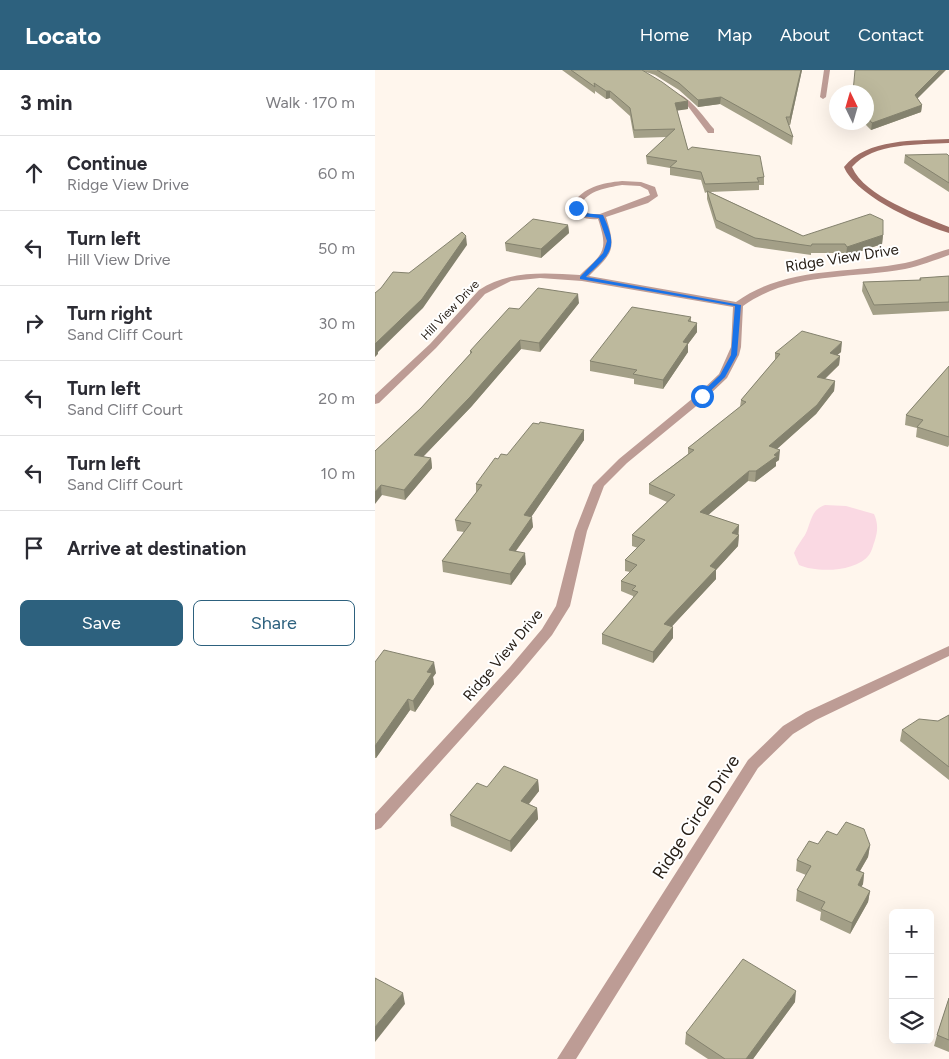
<!DOCTYPE html>
<meta charset="utf-8">
<style>
body{margin:0;font-family:Figtree,sans-serif;background:#f7f7f7;color:#2b2b33}
.controls{position:absolute;right:15px;bottom:15px;display:grid;overflow:hidden;border-radius:8px;box-shadow:0 5px 20px #0002}
.controls button{width:45px;height:45px;display:grid;place-items:center;padding:0;border:0;border-bottom:1px solid #e1e1e2;background:#fff;color:#2b2b33;font:25px sans-serif}
.compass{position:absolute;left:454px;top:15px;width:45px;height:45px;border-radius:50%;background:#fff;box-shadow:0 5px 20px #0002;rotate:355deg}
.stop{position:absolute;width:15px;height:15px;margin:-11px;border:4px solid #1a73e8;border-radius:50%;background:#fff}
.stop.end{background:#1a73e8;border-color:#fff;box-shadow:0 1px 5px #0008}
.list{margin:0;padding:0;list-style:none}
h2{display:flex;justify-content:space-between;align-items:center;height:65px;margin:0;padding:0 20px;font-size:21px}
h2 small{font-size:16px;font-weight:400;color:#7c7c81}
.list li{display:grid;grid-template-columns:32px 1fr auto;gap:15px;align-items:center;box-sizing:border-box;height:75px;padding:0 20px;border-top:1px solid #e1e1e2}
.list b{display:block;font-size:19px;white-space:nowrap}
.list p{margin:0;font-size:16px;white-space:nowrap;color:#7c7c81}
.list em{font-size:16px;font-style:normal;color:#7c7c81}
.actions{display:flex;gap:10px;padding:15px 20px}
.actions a{flex:1;padding:11px 0;border:1px solid #2d617e;border-radius:8px;text-align:center;font-size:18px;color:#2d617e}
.actions .main{background:#2d617e;color:#fff}
.icon{flex:none;width:28px;height:28px;fill:none;stroke:currentColor;stroke-width:2;stroke-linecap:round;stroke-linejoin:round}
.map{position:relative;flex:none;width:574px;height:989px;overflow:hidden}
header{display:flex;align-items:center;gap:30px;box-sizing:border-box;height:70px;padding:0 25px;background:#2d617e;color:#fff}
header strong{font-size:24px}
nav{display:flex;gap:28px;margin-inline-start:auto;font-size:18px}
main{display:flex}
aside{flex:1;background:#fff}
.map>svg:first-child{display:block}
</style>
<header>
<strong>Locato</strong>
<nav><a>Home</a><a>Map</a><a>About</a><a>Contact</a></nav>
</header>
<main>
<aside>
<h2>3 min<small>Walk · 170 m</small></h2>
<ul class="list">
<li><svg class="icon" aria-label="ahead" viewBox="0 0 24 24"><path d="M12 20V5M6 11l6-6 6 6"/></svg><div><b>Continue</b><p>Ridge View Drive</p></div><em>60 m</em></li>
<li><svg class="icon" aria-label="left" viewBox="0 0 24 24"><path d="M17 20v-9H6M10 6l-5 5 5 5"/></svg><div><b>Turn left</b><p>Hill View Drive</p></div><em>50 m</em></li>
<li><svg class="icon" aria-label="right" viewBox="0 0 24 24"><path d="M7 20v-9h11M14 6l5 5-5 5"/></svg><div><b>Turn right</b><p>Sand Cliff Court</p></div><em>30 m</em></li>
<li><svg class="icon" aria-label="left" viewBox="0 0 24 24"><path d="M17 20v-9H6M10 6l-5 5 5 5"/></svg><div><b>Turn left</b><p>Sand Cliff Court</p></div><em>20 m</em></li>
<li><svg class="icon" aria-label="left" viewBox="0 0 24 24"><path d="M17 20v-9H6M10 6l-5 5 5 5"/></svg><div><b>Turn left</b><p>Sand Cliff Court</p></div><em>10 m</em></li>
<li><svg class="icon" aria-label="arrive" viewBox="0 0 24 24"><path d="M6 21V4h12l-3 4 3 4H6"/></svg><div><b>Arrive at destination</b></div></li>
</ul>
<div class="actions"><a class="main">Save</a><a>Share</a></div>
</aside>
<div class="map">
<svg width="574" height="989" viewBox="0 0 574 989">
<rect width="100%" height="100%" fill="#fff6ed"/>
<path fill="#fad9e3" d="M450,435l21,1 28,8c4,9 4,16 1,26 -2,5 -3,11 -6,15 -13,17 -52,18 -70,10l-5,-12c3,-7 7,-12 11,-18 6,-11 5,-25 20,-30z"/>
<g fill="none" stroke-linecap="round" stroke-linejoin="round">
<g fill="#bd9c95" fill-rule="evenodd">
<path d="M449,0h6l-4,27 -3,2 -3,-2z"/>
<path d="M298,23c14,-1 32,26 41,36v4h-6l-21,-28 -14,-10z"/>
<path d="M247,111l19,1 14,5 3,9 -10,7 -42,14c11,34 6,36 -17,59l147,26c50,-36 112,-28 169,-39 15,-3 29,-10 44,-14v6c-14,5 -29,11 -44,14 -55,10 -115,3 -162,37l-2,41 -2,8 -12,23 -21,20 -79,65 -23,23 -17,45 -17,75 -18,29 -32,38 -139,155 -6,2v-16l135,-147 32,-38 14,-23 19,-75 18,-46 26,-26 79,-65 21,-20 12,-27 2,-40 -151,-26 -42,-3 -29,3 -26,13 -49,54 -57,55 -4,1v-9l55,-51 49,-54c30,-20 66,-17 101,-15 23,-22 29,-23 18,-56 -11,1 -24,-2 -26,-14 11,-18 30,-22 50,-24zM247,115l18,1 8,4 2,5 -50,19h-10l-9,-5 -1,-4c9,-15 26,-17 42,-20z"/>
<path d="M574,576v10l-133,64 -23,14 -35,34 -182,291h-19l191,-299 35,-34 23,-14z"/>
</g>
<path fill="#9f6f66" fill-rule="evenodd" d="M574,69v4c-31,2 -75,-1 -97,24 13,30 68,48 97,60v6c-30,-9 -93,-37 -105,-66 23,-29 71,-26 105,-28z"/>
</g>
<g fill="#a39f87">
<path d="M187,0h240l-12,55h-2l5,12 -1,8 -72,-41 -22,3 -19,-17 -24,-15 -12,-4 45,38 -11,1 11,40 76,27v8h-5v5l-49,2 93,44 80,-1 -1,9 -36,12 -1,-3h-34v2l-56,-8 -39,-19 -9,-29v-7l-2,1 -4,-13 -31,-5v-7l-23,-4 -1,-8 21,-19 -33,1 -4,-22 -20,-18 -4,1 -11,-8v3z"/>
<path d="M492,22l51,7 4,6 -1,7 -50,18 -5,-5h-17l1,-3h17z"/>
<path d="M530,85l44,1v36l-45,-29z"/>
<path d="M193,155l1,8 -28,25 -35,-7 -1,-8z"/>
<path d="M574,206v35l-76,4 -11,-24 1,-9 56,-2 1,-2z"/>
<path d="M204,233l-39,49 -19,-3 -50,58 -48,50 8,1 1,10 -27,32 -23,-5 -7,-44 46,-43 49,-54v-3z"/>
<path d="M316,247v5l6,10 -9,12v8l-25,37 -29,-5v-5l-44,-8v-10z"/>
<path d="M466,282l-4,3 3,1 -1,9 -14,14 10,2 -1,10 -18,23 -39,35 2,11 -3,2v4l-21,16 -7,-1 -40,34 31,10 -1,21 -22,24v9l-45,48 2,11 -20,25 -51,-19v-10l31,-36v-2l-12,-5v-10l9,-9 -5,-1v-11l13,-12 -6,-2v-11l35,-33 -18,-8v-10l39,-30v-6l52,-41 1,-7 34,-40v-7z"/>
<path d="M574,296v79l-1,2 -32,-10 1,-9 -12,-3 1,-10z"/>
<path d="M209,360v10l-53,77 2,10 -17,24 10,13 -15,21 -68,-13 -1,-11 22,-29 -7,-1 -2,-11 21,-27v-9l22,-25z"/>
<path d="M0,592l61,11 -3,4 1,7 -19,28 -5,-2 -34,48h-1z"/>
<path d="M574,645v65l-49,-39 2,-11 36,-9z"/>
<path d="M163,710l1,11 -10,13 8,4 1,11 -27,33 -60,-26 -1,-11 37,-28z"/>
<path d="M462,765l33,10 -2,12 -8,14 4,2 -1,11 -2,3 9,4 -2,11 -18,32 -30,-14 1,-8 -25,-11 1,-11 9,-15 -10,-4 1,-11 21,-16z"/>
<path d="M574,928v54l-15,-6 3,-11z"/>
<path d="M420,932l-42,57h-45l-23,-15 1,-11z"/>
</g>
<g fill="#84826e">
<path d="M426,0h1l-12,55v-8z"/>
<path d="M565,0h6l-32,32 1,-7z"/>
<path d="M231,21h4v7l-4,1z"/>
<path d="M346,27l-1,7 -22,3v-7z"/>
<path d="M313,31v8l-13,2v-8z"/>
<path d="M547,35l-1,7 -50,18 1,-7z"/>
<path d="M193,155l1,8 -28,25v-9z"/>
<path d="M508,165l-1,9 -36,12 1,-9z"/>
<path d="M91,166l1,9 -44,63 -45,44v2l-3,3v-13z"/>
<path d="M203,224l1,9 -39,49 -1,-9z"/>
<path d="M322,253v9l-9,12v8l-25,37v-9l20,-38z"/>
<path d="M145,270l1,9 -50,58 -56,58 -1,-10z"/>
<path d="M467,272l-1,10 -12,10 1,-9z"/>
<path d="M465,286l-1,9 -23,22 1,-10z"/>
<path d="M460,311l-1,10 -18,23 -47,42v-10z"/>
<path d="M209,360v10l-59,86 -1,-11z"/>
<path d="M405,380l-1,10 -3,2v4l-21,16 1,-11z"/>
<path d="M56,388l1,10 -27,32 -1,-10z"/>
<path d="M374,401l-1,10 -48,41v-10z"/>
<path d="M6,415l1,10 -7,9v-12z"/>
<path d="M157,447l1,10 -24,33v-10z"/>
<path d="M364,455l-1,11 -6,-3z"/>
<path d="M364,465l-1,11 -22,24v9l-52,56v-11l46,-58z"/>
<path d="M150,483l1,11 -15,21 -1,-11z"/>
<path d="M298,557v11l-20,25v-11z"/>
<path d="M59,592l2,11 -3,4 1,7 -19,28 -2,-11 14,-29z"/>
<path d="M33,629l2,11 -34,48 -1,-12z"/>
<path d="M163,710l1,11 -17,21 -1,-11z"/>
<path d="M162,738l1,11 -27,33 -1,-11z"/>
<path d="M495,775l-2,12 -14,24 2,-11z"/>
<path d="M489,803l-1,11 -7,12 2,-11z"/>
<path d="M495,821l-2,11 -18,32 2,-11z"/>
<path d="M421,921l-1,11 -42,57h-7z"/>
<path d="M28,923l2,11 -30,38v-15z"/>
</g>
<g fill="#bdb99d" stroke="#84826e">
<path d="M196,0h71l20,12 26,19 -13,2 13,47 4,-3 68,9 4,21 -7,1 2,4 -54,2 -4,-12 -31,-5 7,-6 -31,-5 29,-27 -41,1 -4,-22 -20,-17h-4l-12,-8 1,4z"/>
<path d="M282,0h144l-11,47h-4l7,20 -72,-40 -23,3 -19,-17z"/>
<path d="M480,0h85l-25,25 7,10 -50,18 -5,-6v-25h-14z"/>
<path d="M572,84l2,2v27l-44,-28z"/>
<path d="M332,121l96,45 67,-22 13,6v15l-36,12 -2,-3h-33l-1,2 -56,-8 -39,-18z"/>
<path d="M158,149l35,6 -27,24 -36,-6z"/>
<path d="M87,162l4,4 -44,63 -47,45v-51l6,-5 12,-16 16,1z"/>
<path d="M574,206v26l-75,3 -11,-23 58,-2 -1,-2z"/>
<path d="M163,218l40,6 -39,49 -19,-3 -50,57 -56,58 17,3 -27,32 -23,-5 -6,7v-41l46,-43 51,-56 -2,-1 39,-43 10,1z"/>
<path d="M257,237l59,10 -3,4 9,2 -14,19 5,1 -25,37 -30,-6 4,-4 -47,-9z"/>
<path d="M427,261l40,11 -12,11 10,3 -23,21 18,4 -18,24 -48,41 11,4 -6,5 3,1 -21,15h-7l-49,41 39,13 -7,8 7,2 -29,31 6,3 -52,55 9,3 -20,25 -51,-18 36,-42 -6,-2 4,-4 -15,-5 16,-16 -12,-5 20,-20 -13,-5 43,-40 -26,-11 45,-34 -6,-2 58,-46 -5,-2 39,-46 -5,-1z"/>
<path d="M574,296v71l-32,-10 6,-7 -17,-5z"/>
<path d="M165,352l44,8 -60,85 8,2 -23,33 16,3 -15,21 -68,-13 29,-38 -16,-3 27,-35 -6,-1 19,-26 3,1 3,-5 6,1 26,-32 6,1z"/>
<path d="M9,580l50,12 -7,10 5,1 -19,28 -5,-2 -33,47v-84z"/>
<path d="M574,645v52l-47,-37 17,-11 19,2z"/>
<path d="M129,696l34,14 -17,21 16,7 -27,33 -60,-26 27,-32 10,4z"/>
<path d="M471,752l18,7 6,16 -14,25 8,3 -6,12 12,6 -18,32 -31,-14 4,-7 -28,-12 14,-24 -14,-6 12,-19 9,3 9,-13 10,4z"/>
<path d="M368,889l53,32 -50,68h-21l-39,-26z"/>
<path d="M0,908l28,15 -28,34z"/>
<path d="M574,928v42l-12,-5z"/>
</g>
<path fill="#1a73e8" d="M199,136h4l6,7 19,2c16,35 8,37 -17,62l155,28 -4,50 -12,22 -21,20 -6,-1 22,-21 11,-20 4,-49 -155,-27v-2l23,-24 4,-12 -8,-23 -19,-2z"/>
<g text-anchor="middle" stroke-width="4" stroke-linejoin="round" paint-order="stroke">
<g font-size="12" fill="#282018" stroke="#fff">
<text transform="translate(75 240) rotate(-46)" y="4">Hill View Drive</text>
</g>
<g font-size="15" fill="#282018" stroke="#fff">
<text transform="translate(467 188) rotate(-9)" y="5">Ridge View Drive</text>
<text transform="translate(128 585) rotate(-50)" y="5">Ridge View Drive</text>
</g>
<g font-size="18" fill="#282018" stroke="#fff">
<text transform="translate(321 747) rotate(-57)" y="6">Ridge Circle Drive</text>
</g>
</g>
</svg>
<div class="controls">
<button>+</button>
<button>−</button>
<button><svg class="icon" aria-label="layers" viewBox="0 0 24 24"><path d="M12 4l9 5-9 5-9-5zM3 14l9 5 9-5"/></svg></button>
</div>
<svg class="compass" viewBox="-18 -18 36 36"><path d="M0-13l5 13h-10z" fill="#e53935"/><path d="M0 13l5-13h-10z" fill="#7c7c81"/></svg>
<div class="stop" style="left:327px;top:326px"></div>
<div class="stop end" style="left:201px;top:138px"></div>
</div>
</main>
